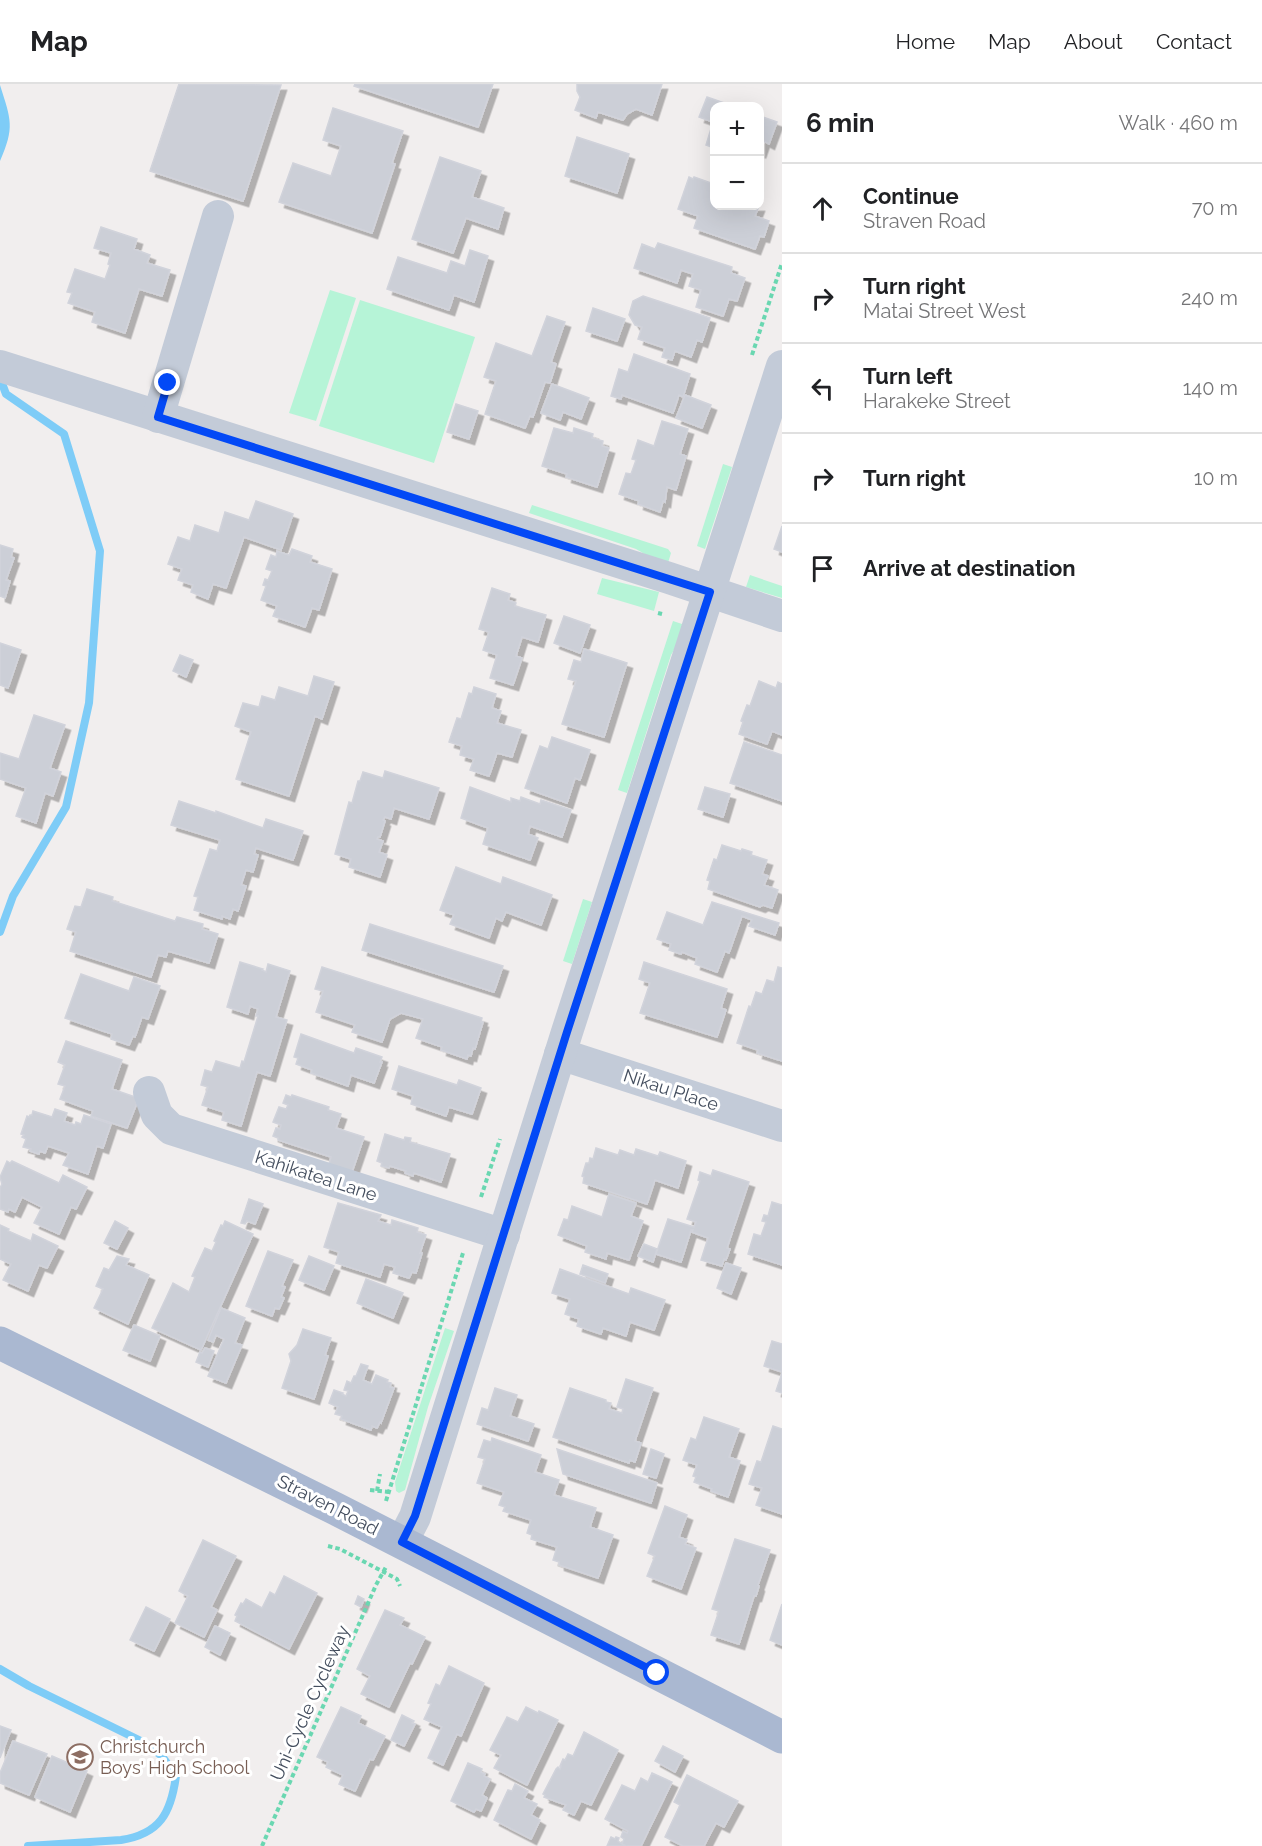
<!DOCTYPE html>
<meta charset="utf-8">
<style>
body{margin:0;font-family:Raleway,sans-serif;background:#f2f2f2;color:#202124}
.controls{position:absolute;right:18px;top:18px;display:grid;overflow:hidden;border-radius:12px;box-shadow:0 6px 24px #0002}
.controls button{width:54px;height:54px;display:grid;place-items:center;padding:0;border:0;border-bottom:2px solid #e0e0e0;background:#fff;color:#202124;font:30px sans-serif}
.stop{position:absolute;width:18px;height:18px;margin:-14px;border:4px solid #0349f6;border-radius:50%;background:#fff}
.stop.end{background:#0349f6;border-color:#fff;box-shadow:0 2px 6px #0008}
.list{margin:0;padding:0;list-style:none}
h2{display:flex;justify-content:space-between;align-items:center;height:78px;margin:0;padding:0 24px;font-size:26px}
h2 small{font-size:20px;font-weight:400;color:#757577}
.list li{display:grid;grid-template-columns:39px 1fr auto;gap:18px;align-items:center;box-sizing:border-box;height:90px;padding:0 24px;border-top:2px solid #e0e0e0}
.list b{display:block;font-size:22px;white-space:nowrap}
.list p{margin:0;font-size:20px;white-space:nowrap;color:#757577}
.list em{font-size:20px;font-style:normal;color:#757577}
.icon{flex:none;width:33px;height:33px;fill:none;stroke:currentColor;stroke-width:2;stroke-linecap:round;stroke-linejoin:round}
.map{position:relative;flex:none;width:782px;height:1762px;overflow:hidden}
header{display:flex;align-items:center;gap:36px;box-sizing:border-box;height:84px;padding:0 30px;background:#fff;border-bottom:2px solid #e0e0e0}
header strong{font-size:28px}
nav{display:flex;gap:33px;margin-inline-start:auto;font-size:21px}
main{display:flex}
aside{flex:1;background:#fff}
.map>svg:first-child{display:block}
</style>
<header>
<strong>Map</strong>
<nav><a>Home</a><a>Map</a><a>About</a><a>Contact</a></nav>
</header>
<main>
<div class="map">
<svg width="782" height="1762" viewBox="0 0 782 1762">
<defs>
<filter id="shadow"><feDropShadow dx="5.5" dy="5.5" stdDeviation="0" flood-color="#0004"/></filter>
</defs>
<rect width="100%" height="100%" fill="#f1eeee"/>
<g fill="#b6f4d7">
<path d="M330,206l26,8 -40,123 -27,-8z"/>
<path d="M360,216l115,37 -41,126 -115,-37z"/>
<path d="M723,380l9,3 -27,82 -8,-3z"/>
<path d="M532,421l136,44 3,4 -3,10 -20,-7 -12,-7 -107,-36z"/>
<path d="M750,491l32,11v12l-36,-11z"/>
<path d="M602,494l57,14 -5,19 -57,-17z"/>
<path d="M673,537l12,4 -4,13 -10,17 -44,138 -9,-3z"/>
<path d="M583,815l9,3 -20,62 -9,-3z"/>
<path d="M445,1244l9,3 -26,76 -23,83 -6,3 -3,-2 -1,-9z"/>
</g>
<path fill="#7eccf7" d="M0,1c11,35 15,42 0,76z"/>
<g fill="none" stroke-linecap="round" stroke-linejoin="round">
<g stroke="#7eccf7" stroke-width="8">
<path d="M0,294l6,16 58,40 36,117 -11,152 -23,104 -53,89 -13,36"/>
<path d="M0,1585l29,17 112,55 21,15 14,20c-5,37 -16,58 -55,64l-93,6"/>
</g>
</g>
<g fill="#cccfd7" stroke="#d1d3db" stroke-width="1.5" filter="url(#shadow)">
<path d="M179,0l102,1 -38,116 -93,-30z"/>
<path d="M355,0h138l-15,43 -124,-41z"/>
<path d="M662,0l-10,31 -16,-6 -9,5 -4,6 -25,-8 -2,6 -21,-8 5,-13 -3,-6v-7z"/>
<path d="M707,13l26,9h-19v42l-8,-3 7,-23 -14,-5z"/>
<path d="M333,24l70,23 -11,32 3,1 -23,69 -93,-31 14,-39 38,13 10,-30 -18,-6z"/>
<path d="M760,32l17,6 -8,22 -5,-3 -4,12z"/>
<path d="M577,53l52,17 -12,39 -52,-17z"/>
<path d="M440,73l41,14 -9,26 32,11 -6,21 -32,-11 -13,35 -41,-14z"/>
<path d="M689,93l4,2 1,-2 20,7v22h45l-4,10 14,5 -5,16 -4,-1 -5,13 -61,-21 4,-12 -20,-7z"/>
<path d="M101,143l36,12 -3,10 16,6 -3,8 23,7 -8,26 -23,-7 -14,44 -33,-11 3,-10 -27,-9 4,-10 -5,-1 8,-23 30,10 5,-14 -2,-1 3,-11 -17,-5z"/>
<path d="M658,159l74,24 -1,6 14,5 -8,23 -8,-2 -6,17 -27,-9 5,-17 -12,-4 4,-12 -12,-4 -4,13 -43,-15 8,-24 13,5z"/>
<path d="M470,166l18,6 -14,46 -20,-7 -5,15 -62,-21 11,-32 49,16 4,-12 14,5z"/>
<path d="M643,212l67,22 -8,24 -5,-2 -6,17 -16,-6 -3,9 -10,-3 3,-9 -27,-9 4,-12 -7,-2 -6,-10 4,-14z"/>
<path d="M593,224l32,11 -8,22 -31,-10z"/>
<path d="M547,232l18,6 -14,40 5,2 -6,19 -5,-1 -12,35 -3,-1 -5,12 -40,-14 11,-33 -12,-4 12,-34 36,13z"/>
<path d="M634,270l56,20 -7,23 -4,-2 -6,18 -51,-18 -1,4 -10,-3 8,-27 9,3z"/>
<path d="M552,300l37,14 -8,21 -18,-7 -3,8 -19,-7z"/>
<path d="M685,311l26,10 -9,23 -26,-10z"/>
<path d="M456,320l22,7 -9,28 -22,-7z"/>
<path d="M662,337l26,8 -8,25 6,2 -10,34 -9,-3 -2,15 -2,-1 -3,11 -22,-8 1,-3 -20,-7 7,-21 5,1 5,-14 -4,-1 6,-19 16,6z"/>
<path d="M554,344l19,5 1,-5 19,6 -1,4 11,3 -1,5 7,2 -12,39 -31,-10 1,-3 -25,-8z"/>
<path d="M256,417l37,13 -12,36 -37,-13 -18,51 -13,-4 -5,15 -17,-7 2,-7 -15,-5 4,-11 -14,-5 10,-27 12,4 5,-16 24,8 6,-21 24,8z"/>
<path d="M782,442v26l-8,-3z"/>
<path d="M0,461l13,4 -2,8 3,1 -8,22 4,1 -5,17 -5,-2z"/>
<path d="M292,465l20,7 -2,6 22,7 -13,41 -7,-2 -7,19 -32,-11 4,-10 -16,-6 5,-14 -3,-1 2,-6 3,1 4,-9 -6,-2 5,-14 5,2 1,-6 12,4z"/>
<path d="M492,504l18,6 -2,6 8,3 -1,3 31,9 -8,27 -16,-5 -6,19 6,2 -9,27 -23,-7 7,-23 -14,-5 6,-18 -10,-3z"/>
<path d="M564,532l26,9 -10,28 -26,-10z"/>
<path d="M0,559l21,7 -13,38 -8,-3z"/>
<path d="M584,565l43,14 -23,74 -42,-13 14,-43 -8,-2 6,-19 7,2z"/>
<path d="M180,571l13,5 -7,17 -13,-6z"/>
<path d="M314,592l20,6 -12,37 -7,-3 -26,80 -53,-17 15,-47 -16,-6 8,-23 16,4 3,-11 13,4 4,-13 29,9z"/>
<path d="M759,597l17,7 2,-6 4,2v51l-10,-4 -5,13 -28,-10 4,-12 -2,-1 6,-16 3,1z"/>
<path d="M474,603l22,7 -4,14 9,3 -4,12 24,7 -9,27 -15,-4 -8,23 -19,-6 4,-11 -14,-4 2,-9 -13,-4 8,-24 4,1 8,-26 3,1z"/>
<path d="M34,631l31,10 -15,43 11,4 -8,24 -8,-3 -9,30 -20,-7 10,-28 -26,-9v-26l19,6z"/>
<path d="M552,653l38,13 -10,30 -5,-2 -8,25 -42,-15 15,-42 8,3z"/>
<path d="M744,658l38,13v46l-52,-18z"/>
<path d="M385,687l54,17 -10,31 -35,-11 -3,11 -6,-2 -2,3 2,1 -5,16h-2l-1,2 6,2 -4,11 8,3 -7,22 -31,-10 2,-8 -16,-5 14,-52 3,1 6,-22h2l3,-9 20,6z"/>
<path d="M470,703l41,15v-4l9,3 1,-4 19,7 1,-4 30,10 -9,27 -32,-11 -2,8 10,4 -8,22 -47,-16 5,-16 -27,-10z"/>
<path d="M705,703l25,7 -7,23 -25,-8z"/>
<path d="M179,717l37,12v-2l47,17 3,-9 37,12 -10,29 -37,-12 -2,6 4,1 -5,17 -7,-2 -5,15 5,1 -8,25 -5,-2 -3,10 -8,-3v3l-28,-9 4,-13 -4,-1 16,-47 7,2 3,-11 -49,-15z"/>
<path d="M722,761l19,6 1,-2 10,3 -1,3 16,5 -5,14 6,2 -4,9 14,5 -6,18 -9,-3 -3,2 -52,-18 2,-8 -3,-1 7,-21 3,1z"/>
<path d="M456,783l45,17 2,-7 49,18 -11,30 -35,-13 -4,9 -6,-3 -7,20 -39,-14 4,-9 -14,-5z"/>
<path d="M87,805l26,8 -1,4 63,20 2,-4 26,7 -1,5 16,5 -9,29 -41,-12 -2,6 -8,-2 -7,22 -81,-26 6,-19 -9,-3 8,-23 6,1z"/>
<path d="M712,818l67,21 -4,12 -26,-9 3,-6 -10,-4 -13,37 -4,-2 -8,21 -22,-8 2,-6 -15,-6 -1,2 -12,-4 2,-6 -14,-5 10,-27 36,13z"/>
<path d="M370,840l133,42 -9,26 -132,-42z"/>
<path d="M240,878l23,7 -1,1 4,2 2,-8 22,7 -14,46 11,3 -17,56 -13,-4 -16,54 -19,-6 2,-8 -22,-7 6,-18 -7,-2 4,-15 7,2 4,-11 24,7 2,-7 2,1 14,-46h-2l2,-7 -8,-3 -2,8 -21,-7z"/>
<path d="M644,878l83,27 -6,19 5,2 -9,27 -77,-24 10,-30 -11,-4z"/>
<path d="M322,883l160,51 -1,4h2l-8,27 -2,-1 -2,8 -3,-1 -1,4 -26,-9 1,-3 -26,-9 7,-19 -22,-6 -11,6 -8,23 -30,-10 3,-7 -39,-13 7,-21 -8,-2z"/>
<path d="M778,883l4,1v93l-25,-8 1,-3 -21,-7 12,-37 2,1 5,-15 6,2 5,-14 7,2z"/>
<path d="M81,890l48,17 5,-14 26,9 -12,33 -6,-2 -7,20 -2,-1 -4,9 -18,-6 1,-5 -47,-16z"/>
<path d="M301,950l53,19 2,-5 26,9 -2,5h2l-8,21 -23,-8 -3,11 -37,-13 1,-3 -16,-6 2,-6 -4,-1z"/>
<path d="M66,957l56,19 -10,29 26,9 -2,4 1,1 -10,25 -36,-12 2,-5 -33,-12 5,-13 -7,-2 7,-19 -7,-3z"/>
<path d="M399,982l58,19 2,-5 22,8 -9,26 -23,-7 -3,9 -35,-12 2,-8 -21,-7z"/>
<path d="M286,1011l5,2 1,-2 37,12 -1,3 13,4 -5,14 28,9 -12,35 -23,-8 2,-7 -53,-17v-2l-5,-2 3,-8 4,1 1,-4 -8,-3 6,-15 7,2 2,-4 -5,-2z"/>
<path d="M55,1025l12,4 -3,8 11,4 1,-3 5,2 3,-9 27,9 -8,24 -6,-2 -9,28 -25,-9 6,-12 -21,-7 -3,7 -5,-2 -1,3 -9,-3 1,-2 -8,-2 3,-8 -4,-2 2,-2 -3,-1 6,-18 2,1 1,-2h2l1,-4 19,6z"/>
<path d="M385,1050l19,6 1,-3 6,1 -1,4 40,12 -9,28 -27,-9 -1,3 -8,-3 1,-2 -16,-5 -1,2 -8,-2 1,-3 -5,-2z"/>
<path d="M596,1064l22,7 2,-5 14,5 2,-6 22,7 2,-4 26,9 -8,27 -23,-8 -8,24 -64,-21 1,-6 -2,-1 4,-13h3l1,-5 3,1z"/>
<path d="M7,1077l3,2 2,-2 47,22 4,-8 24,12 -11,22 -5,-2 -12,27 -25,-11 8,-16 -20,-10 -7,15 -6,-3 -1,3 -8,-3v-21l2,-4 -2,-7z"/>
<path d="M713,1086l36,12 -22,66 3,1 -4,11 -2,-1 -2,7 -21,-6 7,-22 -16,-6 1,-2h-2l-10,32 -25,-8 12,-35 26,8 2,-5 -9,-3 13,-38 -2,-1 2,-8 11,4z"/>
<path d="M609,1110l27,9 -5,13 12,5 -14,39 -22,-7 -1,6 -21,-7 2,-6 -29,-11 6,-16 4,1 4,-14 30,11z"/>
<path d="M249,1115l14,5 -8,20 -8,-3 -2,3 -4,-1z"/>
<path d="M772,1118l10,3v60l-34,-11 6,-20 7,2 5,-14 -4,-1 2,-6 4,1z"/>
<path d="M338,1119l43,12 -3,6 13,4 1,-5 26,8 -1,4 9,3 -6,18h2l-6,20 -4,-1 -3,6 -16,-5 2,-6 -11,-3 -4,13 -44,-14 3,-11 -15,-5z"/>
<path d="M115,1137l13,7 -11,21 -13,-6z"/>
<path d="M225,1137l28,13 -52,116 -49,-22 21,-45 16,9 6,-15 -3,-1 13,-28 7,3 4,-9 -2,-1 7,-16 2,1z"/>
<path d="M0,1141l9,4 -1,2 16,7 7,3 2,-7 25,12 -11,22 -8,-3 -11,26 -25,-11 8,-16 -11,-5z"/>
<path d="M644,1160l13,5 -4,13 -15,-6z"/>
<path d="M268,1167l25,9 -11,26 3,1 -4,10 3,1 -5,11 -4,-1 -3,8 -26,-10z"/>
<path d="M117,1172l12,3 -3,6 23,10 -21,49 -34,-16 9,-19 -7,-3 8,-18 5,2z"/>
<path d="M309,1172l25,10 -10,24 -25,-10z"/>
<path d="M726,1179l15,5 -10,26 -14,-6z"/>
<path d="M583,1181l25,9 -3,9 -25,-9z"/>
<path d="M560,1185l69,25 2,-6 34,12 -11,30 -24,-8 -4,14 -23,-8 -2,6 -24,-8 2,-7 -14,-5 5,-15 -18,-6z"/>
<path d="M366,1195l37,14 -10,25 -36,-15z"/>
<path d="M221,1224l24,10 -10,25 7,2 -16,38 -18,-7 16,-37 -8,-4 -3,7 -5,-2z"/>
<path d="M134,1241l26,11 -10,25 -27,-11z"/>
<path d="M303,1245l28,9 -6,17 3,1 -14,43 -32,-11 9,-27 -2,-7 8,-9z"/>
<path d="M772,1257l10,3v28l-18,-6z"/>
<path d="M205,1264l9,3 -6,16 -12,-5 4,-10 2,1z"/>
<path d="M361,1280l7,2 -5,14 9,4 4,-9 12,5 -1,2 4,1 -1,4 4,1 -13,35 -1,-1 -3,6 -5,-2 -1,4 -30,-11 1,-3 -7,-2 3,-7 -9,-4 5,-13 9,3 -1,1 4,2 2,-5 -4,-1 3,-9 4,2 3,-7h2z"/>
<path d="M782,1289v20l-6,-2z"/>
<path d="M626,1295l27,9 -18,53 6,2 -6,19 -5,-2 -1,3 -76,-26 17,-49 36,12v2l5,1 -2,6 13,4 1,-4 -6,-2z"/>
<path d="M495,1304l22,7 -7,21 24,8 -6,17 -51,-17 5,-16 6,2z"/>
<path d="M704,1333l35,12 -10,28 11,4 -12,36 -17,-6 1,-2 -18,-7 2,-5 -3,-1 4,-11 -14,-5 8,-22 5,2z"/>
<path d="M773,1342l9,3v85l-26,-9 6,-17 -13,-4 8,-23 4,1z"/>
<path d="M492,1354l49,17 -6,17 24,8 -5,15 42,13 -6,19 23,8 -15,43 -39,-13v-3l-6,-2 4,-13 -26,-8 1,-4 -5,-2 4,-13 -28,-9 2,-4 -6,-2 5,-13 -27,-9 8,-24 -7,-2 6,-17 7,2z"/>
<path d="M557,1365l100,34 -6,20 -88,-29z"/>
<path d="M651,1365l13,5 -8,24 -13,-4z"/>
<path d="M665,1422l22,9 -8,22 8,3 -2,4 11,4 -15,41 -34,-13 8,-20 -7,-3z"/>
<path d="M735,1455l35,11 -12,35 1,1 -3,10h-2l-15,48 -28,-9 8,-24 -7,-2z"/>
<path d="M203,1456l33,16 -25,51 6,3 -13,27 -29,-14 13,-27 -9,-5z"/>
<path d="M284,1492l33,17 -28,56 -54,-28 2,-5 -2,-1 6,-12 2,1 3,-5 16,9 8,-16 5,3z"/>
<path d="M358,1512l6,3 -3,8 -6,-3z"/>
<path d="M782,1520v41l-12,-5z"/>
<path d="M146,1523l24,12 -16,32 -24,-11z"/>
<path d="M385,1526l19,8 -4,7 25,12 -13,27 -2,-1 -21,44 -28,-13 9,-18 -13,-7z"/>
<path d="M215,1542l15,7 -10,22 -15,-8z"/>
<path d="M449,1582l35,17 -23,53 -4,-2 -14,31 -15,-7 14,-31 -18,-8 7,-15 -3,-1 8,-19 4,2z"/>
<path d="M341,1623l20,9 -3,7 27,13 -12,24 -3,-1 -15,32 -16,-7 4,-9 -17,-8 2,-5 -11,-5z"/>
<path d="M526,1623l12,6 1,-2 19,9 -31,65 -33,-17 7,-13 -11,-5 17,-33 11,5z"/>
<path d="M402,1631l12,6 -2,2 3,1 -11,22 -13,-6z"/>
<path d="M0,1642l11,4 -11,28z"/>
<path d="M584,1648l34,18 -27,55 -10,-4 -7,14 -11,-5 3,-5 -22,-8 1,-2 -2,-1 13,-25 2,-2 2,2 1,-3h-1l3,-7 2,1 3,-6 5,2z"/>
<path d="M13,1657l34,13 -18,41 -29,-12v-10z"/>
<path d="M663,1662l20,10 -8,16 -20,-11z"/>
<path d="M52,1672l35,15 -17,41 -35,-15z"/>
<path d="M468,1679l14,6 -1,3 4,2 -1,2 6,3 -8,16 5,3 -6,13 -5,-2 -2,3 -23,-11z"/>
<path d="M652,1689l20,9 -31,64h-15l-4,-2 2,-5 -3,-2 2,-6 4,2 1,-2 -23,-12 17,-34 13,6 6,-13 7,4z"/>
<path d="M687,1691l51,26 -14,26 -8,-4 -12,23h-21l-18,-9 15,-32 -6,-3z"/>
<path d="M515,1700l13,7 -4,7 13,6 -6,11 9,5 -9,19 -37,-19 14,-30 4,1z"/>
<path d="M611,1753l4,2 1,-2 3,1 -1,3 7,5h-18z"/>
</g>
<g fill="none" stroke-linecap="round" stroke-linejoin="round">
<g stroke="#6ad7b1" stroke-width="4" stroke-dasharray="4.5 3" stroke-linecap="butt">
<path d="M752,271l30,-92"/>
<path d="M658,529l4,1"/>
<path d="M481,1113l19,-58"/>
<path d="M370,1406l19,2"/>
<path d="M377,1407l3,-17"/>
<path d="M386,1417l77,-248"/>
<path d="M328,1462l12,3 57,30 3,7"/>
<path d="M262,1762l114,-261 10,-18"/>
</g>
<g stroke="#c3cbd8" stroke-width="32">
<path d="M0,282l669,212 113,38"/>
<path d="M158,333l60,-201"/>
<path d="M560,970l222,72"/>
<path d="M149,1008l8,23 14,14 333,106"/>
<path d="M402,1458l13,-25 152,-485 215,-666"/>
</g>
<path stroke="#aab8d1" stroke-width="33" d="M0,1259l336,166 446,228"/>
</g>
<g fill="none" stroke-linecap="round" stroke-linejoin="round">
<path stroke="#0349f6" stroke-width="8" d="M168,299l-10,34 552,175 -143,440 -152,484 -13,26 255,131"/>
</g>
<defs>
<g id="school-ring" transform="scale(1.35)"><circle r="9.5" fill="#fff" stroke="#8d6e63" stroke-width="1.5"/><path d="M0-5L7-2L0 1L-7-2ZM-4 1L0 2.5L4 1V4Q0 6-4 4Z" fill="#8d6e63"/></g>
</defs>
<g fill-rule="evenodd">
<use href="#school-ring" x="80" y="1673"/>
</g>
<g text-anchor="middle" stroke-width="6" stroke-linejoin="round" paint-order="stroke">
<g font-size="18" fill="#444e5e" stroke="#fff">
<text transform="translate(671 1006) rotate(18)" y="6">Nikau Place</text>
<text transform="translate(316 1092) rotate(18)" y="6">Kahikatea Lane</text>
<text transform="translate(328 1421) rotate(27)" y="6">Straven Road</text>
<text transform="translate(310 1619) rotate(-66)" y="6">Uni-Cycle Cycleway</text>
</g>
<g font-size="18" fill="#785e54" stroke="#fff" text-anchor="start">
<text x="100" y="1669">Christchurch<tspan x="100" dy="21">Boys' High School</tspan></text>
</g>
</g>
</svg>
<div class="controls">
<button>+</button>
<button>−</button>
</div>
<div class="stop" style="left:657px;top:1589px"></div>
<div class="stop end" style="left:168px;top:299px"></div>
</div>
<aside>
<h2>6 min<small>Walk · 460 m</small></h2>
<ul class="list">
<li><svg class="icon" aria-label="ahead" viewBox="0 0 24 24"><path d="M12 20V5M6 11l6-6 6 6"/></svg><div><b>Continue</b><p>Straven Road</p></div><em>70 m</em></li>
<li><svg class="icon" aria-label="right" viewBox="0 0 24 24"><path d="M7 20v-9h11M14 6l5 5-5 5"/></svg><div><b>Turn right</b><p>Matai Street West</p></div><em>240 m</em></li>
<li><svg class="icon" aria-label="left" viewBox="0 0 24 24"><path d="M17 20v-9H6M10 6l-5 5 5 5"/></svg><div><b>Turn left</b><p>Harakeke Street</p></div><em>140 m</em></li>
<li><svg class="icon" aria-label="right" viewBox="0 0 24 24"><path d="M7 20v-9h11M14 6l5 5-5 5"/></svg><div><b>Turn right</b></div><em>10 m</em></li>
<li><svg class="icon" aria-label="arrive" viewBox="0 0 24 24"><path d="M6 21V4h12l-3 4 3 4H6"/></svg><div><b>Arrive at destination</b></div></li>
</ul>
</aside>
</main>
